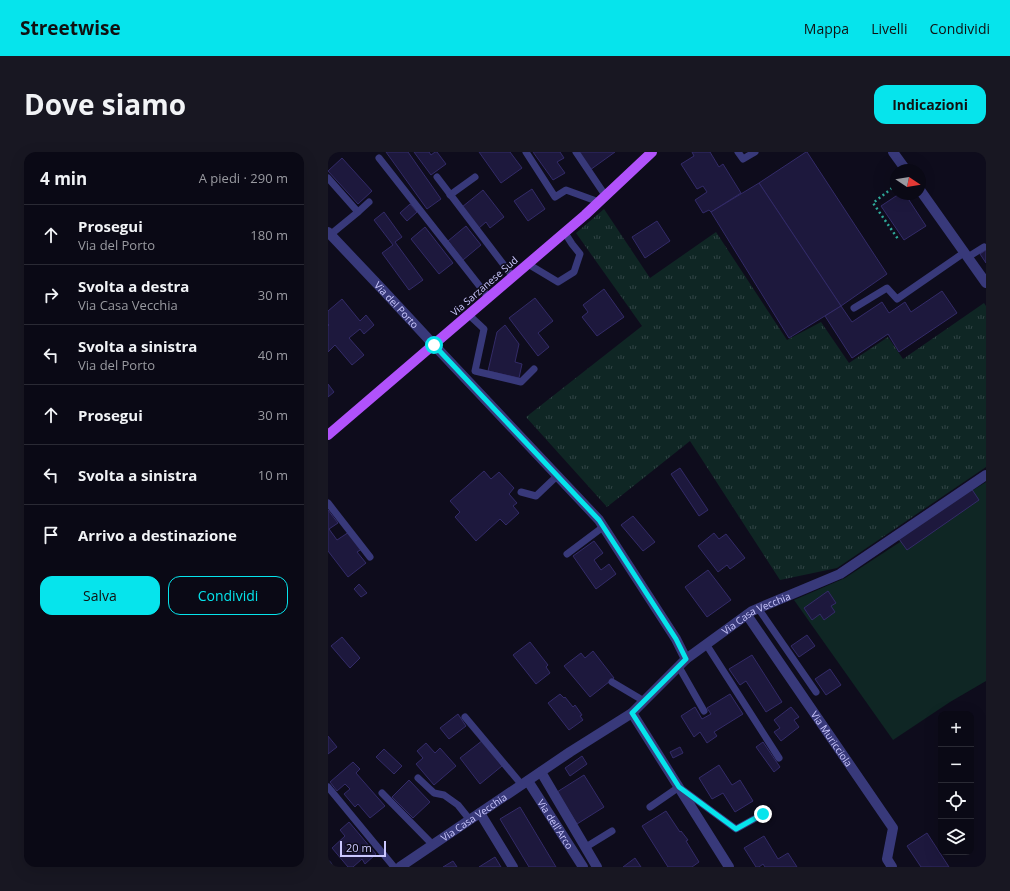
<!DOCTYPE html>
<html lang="it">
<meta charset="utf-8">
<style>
body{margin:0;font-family:"Open Sans",sans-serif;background:#181722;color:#f1f3f6}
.controls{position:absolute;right:12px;bottom:12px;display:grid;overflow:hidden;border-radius:8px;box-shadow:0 4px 16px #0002}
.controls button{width:36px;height:36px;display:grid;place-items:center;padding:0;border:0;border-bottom:1px solid #2a2a34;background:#0a0915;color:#f1f3f6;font:20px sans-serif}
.compass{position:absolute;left:562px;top:12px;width:36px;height:36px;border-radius:50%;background:#0a0915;box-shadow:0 4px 16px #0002;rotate:102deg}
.scale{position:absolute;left:12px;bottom:10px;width:46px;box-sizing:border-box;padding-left:4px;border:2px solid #cbc8fe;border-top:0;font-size:11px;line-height:14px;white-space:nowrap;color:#cbc8fe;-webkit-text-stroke:3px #0e0c1c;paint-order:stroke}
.stop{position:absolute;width:12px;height:12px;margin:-9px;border:3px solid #06e4ec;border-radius:50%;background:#fff}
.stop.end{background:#06e4ec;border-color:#fff;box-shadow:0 1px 4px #0008}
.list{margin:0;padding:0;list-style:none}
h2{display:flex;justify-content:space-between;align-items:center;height:52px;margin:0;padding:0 16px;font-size:17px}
h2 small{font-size:13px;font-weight:400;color:#999aa0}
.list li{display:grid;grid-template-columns:26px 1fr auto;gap:12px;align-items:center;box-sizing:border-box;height:60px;padding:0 16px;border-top:1px solid #2a2a34}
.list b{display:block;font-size:15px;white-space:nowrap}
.list p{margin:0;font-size:13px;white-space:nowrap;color:#999aa0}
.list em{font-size:13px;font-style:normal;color:#999aa0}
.actions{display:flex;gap:8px;padding:12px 16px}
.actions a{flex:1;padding:9px 0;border:1px solid #06e4ec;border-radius:12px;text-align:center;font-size:14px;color:#06e4ec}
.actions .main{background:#06e4ec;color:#111}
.icon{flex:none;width:22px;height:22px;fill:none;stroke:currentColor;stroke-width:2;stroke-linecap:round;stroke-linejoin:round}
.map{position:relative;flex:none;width:658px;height:715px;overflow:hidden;border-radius:12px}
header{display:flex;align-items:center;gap:24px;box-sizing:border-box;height:56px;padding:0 20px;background:#06e4ec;color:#111}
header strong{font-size:19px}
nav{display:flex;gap:22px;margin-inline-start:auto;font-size:14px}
.intro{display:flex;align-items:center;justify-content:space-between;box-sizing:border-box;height:96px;padding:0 24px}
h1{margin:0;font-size:28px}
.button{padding:10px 18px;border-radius:12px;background:#06e4ec;color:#111;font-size:14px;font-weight:700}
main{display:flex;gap:24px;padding:0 24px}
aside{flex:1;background:#0a0915;border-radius:12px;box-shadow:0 4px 16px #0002}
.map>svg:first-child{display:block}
</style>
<header>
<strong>Streetwise</strong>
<nav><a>Mappa</a><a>Livelli</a><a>Condividi</a></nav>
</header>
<div class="intro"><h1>Dove siamo</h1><a class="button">Indicazioni</a></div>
<main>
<aside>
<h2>4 min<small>A piedi · 290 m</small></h2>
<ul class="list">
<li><svg class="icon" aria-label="ahead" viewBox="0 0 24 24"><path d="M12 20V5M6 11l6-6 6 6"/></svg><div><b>Prosegui</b><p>Via del Porto</p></div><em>180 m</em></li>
<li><svg class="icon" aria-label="right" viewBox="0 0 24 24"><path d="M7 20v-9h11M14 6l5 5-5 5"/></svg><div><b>Svolta a destra</b><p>Via Casa Vecchia</p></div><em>30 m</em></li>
<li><svg class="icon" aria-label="left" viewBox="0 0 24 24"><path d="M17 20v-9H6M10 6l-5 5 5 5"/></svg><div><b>Svolta a sinistra</b><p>Via del Porto</p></div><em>40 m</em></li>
<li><svg class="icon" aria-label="ahead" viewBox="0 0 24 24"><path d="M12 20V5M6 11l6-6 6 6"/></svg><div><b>Prosegui</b></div><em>30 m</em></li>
<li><svg class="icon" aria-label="left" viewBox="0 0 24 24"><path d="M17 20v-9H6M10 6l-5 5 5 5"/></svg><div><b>Svolta a sinistra</b></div><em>10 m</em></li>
<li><svg class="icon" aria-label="arrive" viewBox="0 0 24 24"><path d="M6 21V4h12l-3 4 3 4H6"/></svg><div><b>Arrivo a destinazione</b></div></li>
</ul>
<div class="actions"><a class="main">Salva</a><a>Condividi</a></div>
</aside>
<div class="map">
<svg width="658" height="715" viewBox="0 0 658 715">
<defs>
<pattern id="grass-tufts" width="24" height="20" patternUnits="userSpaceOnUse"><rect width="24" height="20" fill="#0f2624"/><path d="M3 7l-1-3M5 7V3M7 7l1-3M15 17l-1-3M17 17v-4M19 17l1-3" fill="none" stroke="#314445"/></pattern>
</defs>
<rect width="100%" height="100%" fill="#0e0c1c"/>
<path fill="url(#grass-tufts)" d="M276,57l46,69 66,-46 71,108 34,-18 28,41 39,-26 15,22 81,-56 2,3v161l-149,101 -57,12 -90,-139 -83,66 -81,-90 116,-91 -66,-93z"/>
<path fill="#0f2624" d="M658,330v199l-36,21 -57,38 -99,-140 51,-22 55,-36 -1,-3 72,-51 2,2z"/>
<g fill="#1d183d" stroke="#332b68">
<path d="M58,0h22l33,47 -14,10z"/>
<path d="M86,0h15l2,3 4,-3h2l9,12 -15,11z"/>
<path d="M151,0h31l12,16 -21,15z"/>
<path d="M205,0h27l4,6 -7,4 8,11 -12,7z"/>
<path d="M250,0h37l-25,18z"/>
<path d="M364,0h18l9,15 4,-3 18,29 -30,19 -2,-2 -6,3 -8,-13 12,-8 -4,-6 -6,3 -16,-25 13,-8z"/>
<path d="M478,0h1l80,122 -46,32 -82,-123z"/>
<path d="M14,6l30,33 -14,13 -30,-33z"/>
<path d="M431,31l82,123 -52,32 -78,-126z"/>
<path d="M204,37l13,20 -17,12 -14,-20z"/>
<path d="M155,38l21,27 -14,11 -4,-6 -7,6 -17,-21z"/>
<path d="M571,42h6l21,32 -22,14 -23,-34z"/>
<path d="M82,52l7,8 -10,9 -7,-8z"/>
<path d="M56,60l18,25 -7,5 28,38 -14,10 -27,-37 11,-8 -19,-25z"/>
<path d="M329,69l13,20 -25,17 -13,-21z"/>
<path d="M138,74l15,19 -18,15 -15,-19z"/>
<path d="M97,75l28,36 -14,11 -28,-35z"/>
<path d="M658,98v13l-6,-9z"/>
<path d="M276,137l20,28 -27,19 -15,-19 6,-5 -5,-7z"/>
<path d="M614,139l15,22 -58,39 -11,-18 -36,24 -27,-42 16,-10 11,16 30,-20 7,11 16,-11 6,10z"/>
<path d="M207,146l18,23 -15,12 11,14 -11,9 -29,-38z"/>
<path d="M14,147l18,22 6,-6 8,10 -10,9 -4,-5 -11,9 15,17 -12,10 -17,-20 -7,7v-26l1,-1 -1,-1v-13z"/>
<path d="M177,173l14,19 -4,18 7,2 -3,14 -31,-7 9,-39z"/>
<path d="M0,232l6,8 -6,5z"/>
<path d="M352,316l28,42 -9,6 -28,-42z"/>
<path d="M156,319l7,8 8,-7 15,16 -5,6 8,9 -4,3 6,7 -13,12 -6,-6 -24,22 -21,-24 5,-5 -10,-11z"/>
<path d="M643,336l8,12 -72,50 -8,-11z"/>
<path d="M0,358l10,13 -9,6 8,11 12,-8 13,17 -5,3 9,11 -18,14 -20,-26z"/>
<path d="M305,364l22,26 -12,9 -22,-26z"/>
<path d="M386,381l5,6 7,-5 19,24 -15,11 -3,-4 -9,7 -20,-26z"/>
<path d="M266,389l9,12 -9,7 7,10 8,-6 7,10 -20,15 -23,-33z"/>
<path d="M380,418l23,30 -24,17 -22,-30z"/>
<path d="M31,432l8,9 -6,4 -7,-8z"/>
<path d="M500,439l8,12 -5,3 4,6 -11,8 -4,-6 -8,6 -8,-12z"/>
<path d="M479,483l8,11 -16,11 -8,-11z"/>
<path d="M14,485l18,21 -10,10 -19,-22z"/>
<path d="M202,490l18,23 -2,2 4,6 -14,11 -23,-29z"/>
<path d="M265,499l21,27 -24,19 -26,-31 17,-13 4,5z"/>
<path d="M424,503l30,47 -16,10 -20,-31 -6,4 -11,-16z"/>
<path d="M502,517l11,16 -15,10 -11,-16z"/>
<path d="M232,542l4,4 1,-1 8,10 2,-2 7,10 -2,1 3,4 -14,10 -21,-27z"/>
<path d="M402,542l13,20 -29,18 3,4 -10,7 -7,-11 -6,5 -13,-21 14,-9 7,12 9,-5 -4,-6z"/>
<path d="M463,555l8,10 -5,3 5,7 -18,14 -7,-9 6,-4 -6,-8z"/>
<path d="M130,562l8,12 -17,13 -9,-11z"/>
<path d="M0,584l9,11 -9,7z"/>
<path d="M155,588l19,26 -22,18 -20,-26z"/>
<path d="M435,590l17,25 -6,5 -18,-25z"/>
<path d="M98,591l9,10 5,-5 16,18 -22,19 -18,-21 7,-6 -6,-7z"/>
<path d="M352,595l3,6 -10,5 -3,-6z"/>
<path d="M56,597l18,17 -8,8 -18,-17z"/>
<path d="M254,604l5,8 -17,12 -5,-8z"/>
<path d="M25,610l7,7 -4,4 29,33 -15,12 -12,-14 -3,3 -11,-13 6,-5 -5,-5 -8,7 -7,-9z"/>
<path d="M391,613l13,20 8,-5 13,21 -18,11 -12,-19 -11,6 -13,-21z"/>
<path d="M256,623l20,32 -27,17 -20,-32z"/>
<path d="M81,628l21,22 -17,16 -21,-21z"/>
<path d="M192,655l36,60h-27l-29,-48z"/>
<path d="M338,659l14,21 1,-1 7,9 -2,1 13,21 -7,5h-24l-26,-41z"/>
<path d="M21,670l27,32 -11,10 -3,-5 -9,8h-5l-16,-19 13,-12 -5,-6z"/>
<path d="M599,681l22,34h-28l-14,-21z"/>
<path d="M436,684l14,23 10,-6 9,14h-32l-2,-3 -4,3h-3l-12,-19z"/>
<path d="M167,705l6,10h-22z"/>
<path d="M307,706l6,9h-18z"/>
<path d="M125,709l4,6h-14z"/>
</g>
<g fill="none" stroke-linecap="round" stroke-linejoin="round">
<path stroke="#2fab9b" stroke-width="2.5" stroke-dasharray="2 3" stroke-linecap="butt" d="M568,33l-23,18 25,36"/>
<g stroke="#38397a" stroke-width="7">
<path d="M198,0l29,45 11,-7 33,12"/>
<path d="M248,0l29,43"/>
<path d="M410,0l5,7 12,-7"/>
<path d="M51,6l110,140"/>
<path d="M109,25l76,100"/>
<path d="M0,26l30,34 -28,23"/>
<path d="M122,43l25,-18"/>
<path d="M30,60l11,-10"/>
<path d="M640,105l16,-10"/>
<path d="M200,112l30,18 16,-10 6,-18 -8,-10 -7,-11"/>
<path d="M526,156l33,-20 10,11 68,-47"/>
<path d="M141,163l15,14 -9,42 46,11 13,-13"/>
<path d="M193,340l15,4 21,-20"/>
<path d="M0,351l42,54"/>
<path d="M239,402l36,-27"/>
<path d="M430,456l58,84"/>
<path d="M378,492l73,114"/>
<path d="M351,515l25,44"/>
<path d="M284,530l32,19"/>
<path d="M137,565l57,68"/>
<path d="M90,626l16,15 10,2 14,10 12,15"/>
<path d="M0,635l66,80"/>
<path d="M54,641l51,52"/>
<path d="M322,655l29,-20 57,42 27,-15"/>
<path d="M258,695l26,-16"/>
<path d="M0,712l2,3"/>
</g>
<g stroke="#38397a" stroke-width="10">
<path d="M565,0l13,18"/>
<path d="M592,38l66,93"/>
<path id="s1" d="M0,80l54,57 52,56 165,175 77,119 10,20"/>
<path id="s2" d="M419,463l146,213 -6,31 5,8"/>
<path d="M304,561l97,154"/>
<path d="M213,620l56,95"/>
<path id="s3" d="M200,629l55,86"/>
<path d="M152,661l33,54"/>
<path id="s4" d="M72,715l170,-115 62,-39 54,-54 66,-48 88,-37 146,-99"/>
</g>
<path stroke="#b152fb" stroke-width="10" d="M0,283l257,-220 67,-63"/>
</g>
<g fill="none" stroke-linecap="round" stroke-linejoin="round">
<path stroke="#06e4ec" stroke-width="5" d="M106,193l165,175 77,119 10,20 -54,54 47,74 57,42 27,-15"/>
</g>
<g text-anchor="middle" stroke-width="3" stroke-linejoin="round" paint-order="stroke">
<g font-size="10" fill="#cbc8fe" stroke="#0e0c1c">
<text transform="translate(156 134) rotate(-41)" y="4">Via Sarzanese Sud</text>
<text dy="4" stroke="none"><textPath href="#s1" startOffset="100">Via del Porto</textPath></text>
<text dy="4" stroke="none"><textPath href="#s4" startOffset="439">Via Casa Vecchia</textPath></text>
<text dy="4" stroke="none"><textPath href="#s2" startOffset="150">Via Muricciola</textPath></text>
<text dy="4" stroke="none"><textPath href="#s4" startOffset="89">Via Casa Vecchia</textPath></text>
<text dy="4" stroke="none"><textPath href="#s3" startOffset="51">Via dell'Arco</textPath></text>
</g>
</g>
</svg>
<div class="controls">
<button>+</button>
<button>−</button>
<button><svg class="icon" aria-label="locate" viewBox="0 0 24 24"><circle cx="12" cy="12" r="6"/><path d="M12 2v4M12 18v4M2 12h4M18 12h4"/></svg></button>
<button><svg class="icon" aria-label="layers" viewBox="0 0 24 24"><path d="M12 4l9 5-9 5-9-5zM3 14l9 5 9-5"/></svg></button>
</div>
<svg class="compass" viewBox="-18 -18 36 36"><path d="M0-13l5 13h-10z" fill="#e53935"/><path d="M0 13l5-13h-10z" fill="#999aa0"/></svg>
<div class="scale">20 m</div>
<div class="stop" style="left:106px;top:193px"></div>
<div class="stop end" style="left:435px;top:662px"></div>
</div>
</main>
